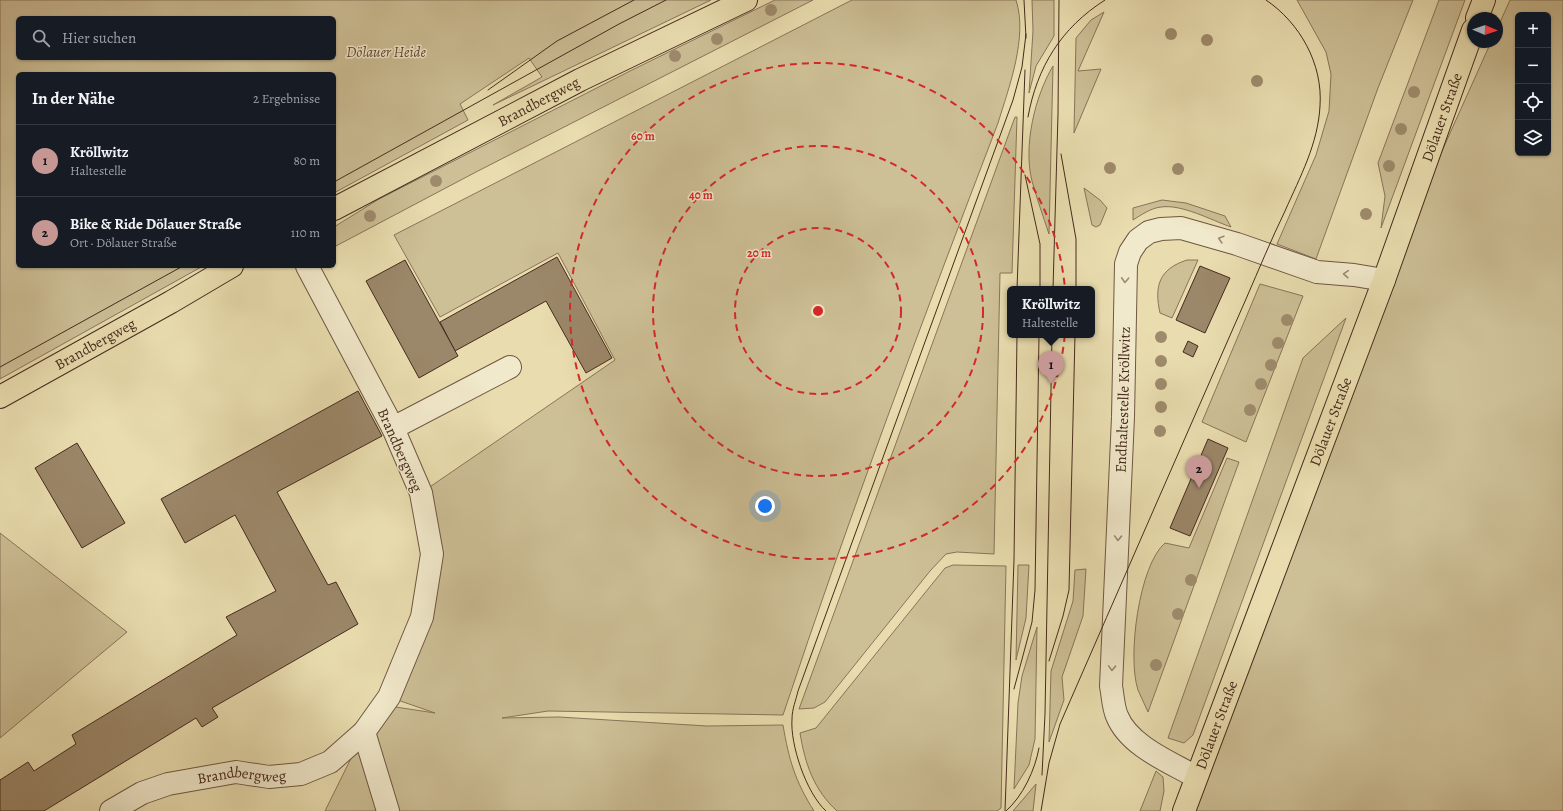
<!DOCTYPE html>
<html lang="de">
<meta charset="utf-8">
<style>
body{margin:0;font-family:Alegreya,serif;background:#20242c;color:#f1f3f6}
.controls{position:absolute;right:12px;top:12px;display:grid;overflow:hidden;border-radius:6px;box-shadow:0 1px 3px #0004}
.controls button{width:36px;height:36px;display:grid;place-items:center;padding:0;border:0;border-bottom:1px solid #363941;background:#171b24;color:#f1f3f6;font:20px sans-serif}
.compass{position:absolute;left:1467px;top:12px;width:36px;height:36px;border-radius:50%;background:#171b24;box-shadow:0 1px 3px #0004;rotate:92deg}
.you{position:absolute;left:765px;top:506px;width:14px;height:14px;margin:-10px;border:3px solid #fff;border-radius:50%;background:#1a73e8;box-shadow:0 0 0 6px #1a73e833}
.badge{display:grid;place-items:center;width:26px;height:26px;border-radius:50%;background:#c59692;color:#111;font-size:13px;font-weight:700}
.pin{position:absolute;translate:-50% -33px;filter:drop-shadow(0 1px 2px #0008)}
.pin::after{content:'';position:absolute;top:21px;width:14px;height:12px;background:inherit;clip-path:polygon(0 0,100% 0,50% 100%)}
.popup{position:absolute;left:1007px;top:286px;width:88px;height:52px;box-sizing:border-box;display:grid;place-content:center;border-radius:6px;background:#171b24;filter:drop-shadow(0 1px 3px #0005);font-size:13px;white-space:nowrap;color:#9ea1a6}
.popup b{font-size:15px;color:#f1f3f6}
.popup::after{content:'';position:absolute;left:50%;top:100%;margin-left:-8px;border:8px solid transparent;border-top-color:#171b24}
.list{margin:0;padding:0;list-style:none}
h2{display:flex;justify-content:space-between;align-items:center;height:52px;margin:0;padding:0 16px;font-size:17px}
h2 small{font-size:13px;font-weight:400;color:#9ea1a6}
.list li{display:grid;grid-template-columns:26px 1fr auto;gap:12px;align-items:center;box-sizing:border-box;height:72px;padding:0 16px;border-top:1px solid #363941}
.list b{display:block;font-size:15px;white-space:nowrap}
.list p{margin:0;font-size:13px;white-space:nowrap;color:#9ea1a6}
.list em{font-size:13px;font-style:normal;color:#9ea1a6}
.icon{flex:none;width:22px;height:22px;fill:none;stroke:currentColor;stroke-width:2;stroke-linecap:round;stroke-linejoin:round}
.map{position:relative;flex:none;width:1563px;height:811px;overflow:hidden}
.search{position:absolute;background:#171b24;box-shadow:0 1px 3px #0004;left:16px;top:16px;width:320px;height:44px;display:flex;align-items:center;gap:10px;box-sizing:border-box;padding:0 14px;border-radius:6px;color:#9ea1a6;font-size:15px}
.panel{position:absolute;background:#171b24;box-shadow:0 1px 3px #0004;left:16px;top:72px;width:320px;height:196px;border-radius:6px}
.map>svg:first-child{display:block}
</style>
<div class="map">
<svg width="1563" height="811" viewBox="0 0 1563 811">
<rect width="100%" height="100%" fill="#e9ddaf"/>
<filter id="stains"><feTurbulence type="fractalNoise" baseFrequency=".005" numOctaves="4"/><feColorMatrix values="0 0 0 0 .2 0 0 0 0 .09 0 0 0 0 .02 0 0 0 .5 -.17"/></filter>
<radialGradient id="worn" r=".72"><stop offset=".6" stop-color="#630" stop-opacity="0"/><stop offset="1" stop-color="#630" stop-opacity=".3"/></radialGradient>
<g fill="#cdbf96" stroke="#8a745a" fill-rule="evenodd">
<path d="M0,0h711l-218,105 49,-28 -13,-19 -69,46 8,16 -134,73v-119h-316v192h185l-203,113zM18,18h316v40h-316z"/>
<path d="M775,0h38l-337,172 -142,75v-20l45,-28 251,-128z"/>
<path d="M852,0h164c12,37 -7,87 -18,123 -75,196 -149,393 -215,592l-235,-4 -46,7 57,-1 148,9 76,-1c6,35 12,56 31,86h-489l39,-79 25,-26 46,7 -46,-16 33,-80 -1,-124 194,-133 -57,-107 -118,64 -46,-82z"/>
<path d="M1032,0h22v36l-18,30 -7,27 4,-62z"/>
<path d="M1297,0h116l-35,88 -62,171 -39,-15 39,-89 13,-44 2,-37 -5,-22z"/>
<path d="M1439,0h26l-84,228 4,-32 -7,-33z"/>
<path d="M1510,0h53v811h-379l200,-531 107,-238h6v-13zM1518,15h30v138h-30z"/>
<path d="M1104,12l-26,59 23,-2 -27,64 2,-95 15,-18z"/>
<path d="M1053,66l-4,168c-6,-18 -12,-35 -17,-53 -9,-35 3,-85 21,-115z"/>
<path d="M1015,117h2l-5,156h-12l-6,281 -37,-2 -11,2 -16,17 -105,131 -11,6 -15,1z"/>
<path d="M1084,188l16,12 7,8 -7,17 -4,2 -4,-2z"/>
<path d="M1162,200l24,3 39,13 6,11c-20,-7 -49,-23 -70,-20 -10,1 -20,8 -28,13v-12z"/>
<path d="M1187,260h11l-26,58 -12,-5c-6,-27 -1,-44 27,-53z"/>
<path d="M1260,284l43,12 -57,146 -44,-20z"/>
<path d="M1346,318l-153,417 -9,8 -16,-5 135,-380z"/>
<path d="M1227,458l12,4 -91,250c-3,-7 -7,-15 -10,-22 -11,-33 1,-125 27,-147l24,5z"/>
<path d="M0,533l127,99 -127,106z"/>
<path d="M953,565l53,1 -5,242 -4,3h-160c-23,-21 -32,-47 -37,-78l16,-5 129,-160z"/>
<path d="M1018,565h11l-3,53 -10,42z"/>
<path d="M1086,569l-3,47 -21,61 2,23 -15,42 2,-71 22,-70 2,-31z"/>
<path d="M1037,627l-2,112 -6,26 -15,24 4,-86 4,-27z"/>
<path d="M1156,771l7,6 1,14 -4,20h-20z"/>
<path d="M1036,784l-3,27h-20z"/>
</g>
<g fill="#9b8769" stroke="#462a1d">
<path d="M557,257l55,101 -26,15 -40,-72 -91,50 -15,-29z"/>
<path d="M405,260l53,96 -39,22 -53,-97z"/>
<path d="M1200,266l30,12 -25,55 -29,-13z"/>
<path d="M1188,341l10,5 -5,11 -10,-5z"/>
<path d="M358,391l24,45 -105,56 51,93 8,-3 22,42 -146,84 6,9 -16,10 -6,-9 -152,93h-44v-31l28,-18 6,9 42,-27 -4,-9 165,-100 -11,-18 50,-26 -41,-76 -50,28 -24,-44z"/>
<path d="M1208,439l20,9 -38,88 -20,-8z"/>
<path d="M77,443l48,80 -43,25 -47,-80z"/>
</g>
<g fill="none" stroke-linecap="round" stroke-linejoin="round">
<g stroke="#6f5742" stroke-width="24">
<g id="minor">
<path d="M393,428l117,-61"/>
<path d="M364,732l24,79"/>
<path id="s1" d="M1196,777c-26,-15 -67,-31 -79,-61 -4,-9 -4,-20 -6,-30l12,-269 3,-153 4,-12 8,-12 11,-8 12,-3 20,-1 56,16 80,28 37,3 30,5"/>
<path id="s2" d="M111,811l31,-18 26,-9 68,-12 33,5 32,-3 29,-12 34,-30 25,-35 33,-80 10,-63 -11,-61 -28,-65 -86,-162"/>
</g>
</g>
<g stroke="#462a1d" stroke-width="24">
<g id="major">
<path d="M1477,18l7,-18"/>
<path id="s3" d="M334,209l246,-129 166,-80"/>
<path id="s4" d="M0,397l171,-95 61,-36"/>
<path id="s5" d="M1184,811l200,-531 89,-250"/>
</g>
</g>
<use href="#minor" stroke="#f1e9cb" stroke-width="22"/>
<use href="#major" stroke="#e9ddaf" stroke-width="22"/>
<g stroke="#462a1d" stroke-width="1">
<path d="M1024,0l2,38"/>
<path d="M488,90l69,-49 77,-41"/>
<path d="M1028,117c9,-50 33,-89 77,-117"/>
<path d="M1061,154l15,85v50"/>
<path d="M1025,175l15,69v45"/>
<path d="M334,182l285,-158 47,-24"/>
<path d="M1017,289l8,-219"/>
<path d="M1053,289l5,-175 1,-114"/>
<path d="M0,367l183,-101"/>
<path d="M1049,661l14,-45 6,-26 6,-255"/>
<path d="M1014,689l18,-67 3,-32 4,-255"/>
<path d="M1042,775l3,-61 7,-379"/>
<path d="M826,811c-20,-18 -36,-67 -34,-92 0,-10 4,-19 6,-28l215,-591 9,-33 4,-33"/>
<path d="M1005,811l9,-251 3,-225"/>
<path d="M1006,811c17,-15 29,-41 33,-63"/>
<path d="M1041,811l8,-48 11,-39c62,-142 124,-284 186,-425 13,-30 25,-59 39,-88 15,-34 33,-67 35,-105 3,-42 -20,-83 -54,-106"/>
</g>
</g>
<g fill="#9e8b6c">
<circle cx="771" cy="10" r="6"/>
<circle cx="1171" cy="34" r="6"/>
<circle cx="717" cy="39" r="6"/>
<circle cx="1207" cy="40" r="6"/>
<circle cx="675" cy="56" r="6"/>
<circle cx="1257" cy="81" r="6"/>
<circle cx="1414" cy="92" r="6"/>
<circle cx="1401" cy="129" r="6"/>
<circle cx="1389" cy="166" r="6"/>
<circle cx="1110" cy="168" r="6"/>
<circle cx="1178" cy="169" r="6"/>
<circle cx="436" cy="181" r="6"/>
<circle cx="1366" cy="214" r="6"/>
<circle cx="370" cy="216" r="6"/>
<circle cx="1287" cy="320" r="6"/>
<circle cx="1161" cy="337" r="6"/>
<circle cx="1278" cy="343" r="6"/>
<circle cx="1161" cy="361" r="6"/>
<circle cx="1271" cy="365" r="6"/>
<circle cx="1161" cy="384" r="6"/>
<circle cx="1261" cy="384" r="6"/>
<circle cx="1161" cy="407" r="6"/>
<circle cx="1250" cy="410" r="6"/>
<circle cx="1160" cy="431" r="6"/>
<circle cx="1191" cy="580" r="6"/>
<circle cx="1178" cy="614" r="6"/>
<circle cx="1156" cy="665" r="6"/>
</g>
<defs><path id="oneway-chevron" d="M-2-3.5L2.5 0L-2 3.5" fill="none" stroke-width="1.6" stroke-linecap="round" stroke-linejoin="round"/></defs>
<g stroke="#9c8a74">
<use href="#oneway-chevron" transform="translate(1221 239) rotate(-164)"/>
<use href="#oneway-chevron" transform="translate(1346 274) rotate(-176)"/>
<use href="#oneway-chevron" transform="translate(1125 280) rotate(93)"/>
<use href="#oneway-chevron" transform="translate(1118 538) rotate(92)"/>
<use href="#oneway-chevron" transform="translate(1112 668) rotate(92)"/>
</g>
<g fill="none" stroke="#d62828" stroke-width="2" stroke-dasharray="7 5">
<circle cx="818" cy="311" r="83"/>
<circle cx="818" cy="311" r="165"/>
<circle cx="818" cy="311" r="248"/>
</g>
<g text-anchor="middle" stroke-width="3" stroke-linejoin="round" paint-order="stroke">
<g font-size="15" font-style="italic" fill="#614835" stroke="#f1e9cb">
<text x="386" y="57">Dölauer Heide</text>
</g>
<g font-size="15" fill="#462a1d" stroke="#f1e9cb">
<text dy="5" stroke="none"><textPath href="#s3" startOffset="231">Brandbergweg</textPath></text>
<text dy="5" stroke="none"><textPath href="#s5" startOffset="740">Dölauer Straße</textPath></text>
<text dy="5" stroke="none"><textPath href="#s4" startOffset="109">Brandbergweg</textPath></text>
<text dy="5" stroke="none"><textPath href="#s1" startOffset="419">Endhaltestelle Kröllwitz</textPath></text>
<text dy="5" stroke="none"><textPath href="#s5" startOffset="416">Dölauer Straße</textPath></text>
<text transform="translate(400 450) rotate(66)" y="5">Brandbergweg</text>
<text dy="5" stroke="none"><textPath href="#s5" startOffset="92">Dölauer Straße</textPath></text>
<text dy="5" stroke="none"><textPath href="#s2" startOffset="138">Brandbergweg</textPath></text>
</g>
</g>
<circle cx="818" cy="311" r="6" fill="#d62828" stroke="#f1e9cb" stroke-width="2"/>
<g font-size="12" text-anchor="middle" font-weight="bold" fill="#d62828" stroke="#f1e9cb" stroke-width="3" stroke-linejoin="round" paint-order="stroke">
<text x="643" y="140">60 m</text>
<text x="701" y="199">40 m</text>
<text x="759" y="257">20 m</text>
</g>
<rect width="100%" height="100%" filter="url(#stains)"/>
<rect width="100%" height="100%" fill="url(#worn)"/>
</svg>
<div class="controls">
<button>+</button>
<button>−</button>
<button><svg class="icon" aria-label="locate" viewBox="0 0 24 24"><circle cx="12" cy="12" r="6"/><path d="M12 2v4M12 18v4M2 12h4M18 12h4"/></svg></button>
<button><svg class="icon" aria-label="layers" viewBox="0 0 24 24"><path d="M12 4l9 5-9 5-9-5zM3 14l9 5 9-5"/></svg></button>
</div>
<svg class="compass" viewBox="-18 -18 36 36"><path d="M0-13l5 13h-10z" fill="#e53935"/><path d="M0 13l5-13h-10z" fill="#9ea1a6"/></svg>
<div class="you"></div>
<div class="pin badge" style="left:1051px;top:384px">1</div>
<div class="popup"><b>Kröllwitz</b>Haltestelle</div>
<div class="pin badge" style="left:1199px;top:488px">2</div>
<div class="search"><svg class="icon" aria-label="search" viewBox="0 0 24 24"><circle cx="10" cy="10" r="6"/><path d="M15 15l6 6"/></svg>Hier suchen</div>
<section class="panel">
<h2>In der Nähe<small>2 Ergebnisse</small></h2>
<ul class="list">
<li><span class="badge">1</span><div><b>Kröllwitz</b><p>Haltestelle</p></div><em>80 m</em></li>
<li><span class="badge">2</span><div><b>Bike &amp; Ride Dölauer Straße</b><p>Ort · Dölauer Straße</p></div><em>110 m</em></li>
</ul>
</section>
</div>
